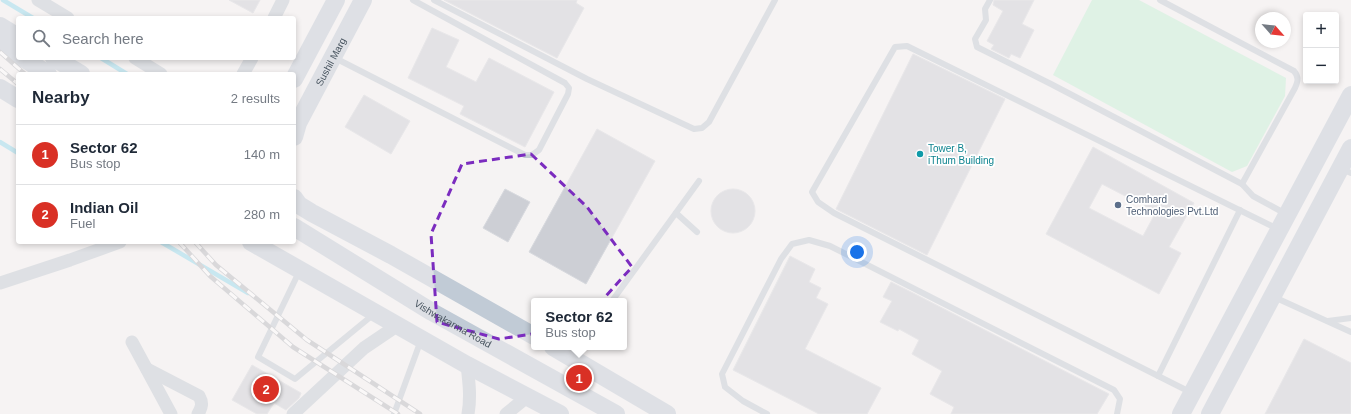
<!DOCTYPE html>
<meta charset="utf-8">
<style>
body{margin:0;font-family:Helvetica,sans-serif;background:#f6f6f7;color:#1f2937}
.controls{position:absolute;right:12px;top:12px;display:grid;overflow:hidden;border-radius:4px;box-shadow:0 2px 6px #0003}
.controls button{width:36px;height:36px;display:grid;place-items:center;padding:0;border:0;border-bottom:1px solid #e0e1e3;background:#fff;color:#1f2937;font:20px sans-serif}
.compass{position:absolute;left:1255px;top:12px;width:36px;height:36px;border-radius:50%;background:#fff;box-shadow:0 2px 6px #0003;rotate:117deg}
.you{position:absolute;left:857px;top:252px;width:14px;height:14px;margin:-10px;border:3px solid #fff;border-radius:50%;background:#1a73e8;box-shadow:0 0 0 6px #1a73e833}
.badge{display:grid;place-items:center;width:26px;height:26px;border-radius:50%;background:#d93025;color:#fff;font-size:13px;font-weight:700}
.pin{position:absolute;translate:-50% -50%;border:2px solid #fff;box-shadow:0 1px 4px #0006}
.popup{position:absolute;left:531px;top:298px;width:96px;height:52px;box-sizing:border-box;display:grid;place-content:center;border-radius:4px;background:#fff;filter:drop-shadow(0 1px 3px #0005);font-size:13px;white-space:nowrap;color:#747a83}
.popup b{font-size:15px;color:#1f2937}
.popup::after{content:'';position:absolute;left:50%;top:100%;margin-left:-8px;border:8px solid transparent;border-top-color:#fff}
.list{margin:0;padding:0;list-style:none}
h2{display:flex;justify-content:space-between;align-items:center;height:52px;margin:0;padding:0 16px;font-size:17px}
h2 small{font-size:13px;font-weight:400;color:#747a83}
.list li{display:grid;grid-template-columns:26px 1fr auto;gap:12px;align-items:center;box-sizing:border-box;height:60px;padding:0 16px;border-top:1px solid #e0e1e3}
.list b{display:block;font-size:15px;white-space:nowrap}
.list p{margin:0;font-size:13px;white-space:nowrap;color:#747a83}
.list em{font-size:13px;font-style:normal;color:#747a83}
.icon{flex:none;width:22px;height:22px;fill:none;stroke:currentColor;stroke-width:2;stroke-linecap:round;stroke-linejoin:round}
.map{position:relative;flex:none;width:1351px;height:414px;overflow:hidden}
.search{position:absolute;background:#fff;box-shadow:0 2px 6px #0003;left:16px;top:16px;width:280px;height:44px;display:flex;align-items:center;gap:10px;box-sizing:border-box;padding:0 14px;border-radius:4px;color:#747a83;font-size:15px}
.panel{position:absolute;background:#fff;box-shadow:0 2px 6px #0003;left:16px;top:72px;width:280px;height:172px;border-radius:4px}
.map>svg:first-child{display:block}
</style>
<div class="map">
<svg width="1351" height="414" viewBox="0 0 1351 414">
<rect width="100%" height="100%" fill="#f5f3f3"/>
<path fill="#c3f1d5" d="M1092,0h47l147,78 -1,18 -38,70 -15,6 -179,-97z"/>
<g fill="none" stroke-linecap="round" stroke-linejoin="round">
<g stroke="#90daee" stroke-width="4.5">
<path d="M3,0l30,18"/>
<path d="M101,58l26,16"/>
<path d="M0,142l18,11"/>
<path d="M161,242l87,51"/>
</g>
</g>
<g fill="#cdcfd5" stroke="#d7d9de" fill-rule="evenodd">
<path d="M229,0h31l-7,13z"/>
<path d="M444,0h133l-1,3 8,5 -27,50z"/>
<path d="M994,0h40l-12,24 12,6 -14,28 -9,-4 -2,4 -18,-9 3,-4 -7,-4 16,-30 -10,-6z"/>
<path d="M432,28l27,12 -13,27 30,15 13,-24 65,34 -29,55 -65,-33 4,-8 -56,-28z"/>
<path d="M913,54l92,45 -78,156 -91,-46z"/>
<path d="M364,95l46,26 -19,33 -46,-27z"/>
<path d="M597,129l58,32 -69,123 -57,-32z"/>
<path d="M1093,147l101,56 -25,44 12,6 -22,41 -113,-60zM1102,184l54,28 -13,24 -54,-28z"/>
<circle cx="733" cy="211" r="22"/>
<path d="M505,189l25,13 -22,40 -25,-14z"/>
<path d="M790,256l25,13 -6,13 12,6 -5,10 12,6 -23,45 76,39 -14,26h-48l-86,-44z"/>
<path d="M891,282l24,12 194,100 -12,20h-146l3,-7 -24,-13 12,-23 -30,-17 7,-14 -20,-11 -1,2 -18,-9 12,-21 -9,-4z"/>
<path d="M1304,339l47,24v51h-86z"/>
<path d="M252,365l49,28 -2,5 -13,12 -12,-7 -7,11h-10l-25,-14z"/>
</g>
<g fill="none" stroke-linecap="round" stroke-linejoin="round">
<g stroke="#c1cad2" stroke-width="6">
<path d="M434,0l153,79 107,50 8,-1 7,-6 66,-122"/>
<path d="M990,0l-5,9 1,11 -11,19 2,8 74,37 191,100 53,-96c3,-7 4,-11 -1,-17l-134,-71"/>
<path d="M335,58l190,97h7l7,-5 29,-56 1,-6 -4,-5 -152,-83"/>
<path d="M1341,169l10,4"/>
<path d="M1242,184l11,12 33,18"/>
<path d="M676,213l21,19"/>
<path d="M299,272l-41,85 37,22 79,-65"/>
<path d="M1274,297l77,35"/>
<path d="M612,301l87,-120"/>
<path d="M1328,321l23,-3"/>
<path d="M573,357l6,-10"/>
<path d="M1158,376l82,-166"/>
<path d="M1190,392l-356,-179 -16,-11 -6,-10 83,-145 12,-1 371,183"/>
<path d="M394,414l27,-74"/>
<path d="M767,414l-24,-13 -18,-14 -3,-13 59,-115 11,-15 17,-4 21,6 284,144 6,9 -3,15"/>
</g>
<g stroke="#c1cad2" stroke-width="13">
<path d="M38,0l30,18"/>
<path d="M274,18l9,-18"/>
<path d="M135,58l26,16"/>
<path d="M243,74l9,-16"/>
<path d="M0,283l70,-23 50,-18"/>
<path d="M132,342l39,72"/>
<path d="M467,365c2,17 4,32 1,49"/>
<path d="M147,369l52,27c4,7 3,11 -1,18"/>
<path d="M293,414l71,-66 34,-23"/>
<path d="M506,414l21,-17"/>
</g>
<g stroke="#c1cbd6" stroke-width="18">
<path d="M0,26l18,11"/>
<path d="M0,44l18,11"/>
<path d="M23,58l25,16"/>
<path d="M54,58l27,16"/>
<path d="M294,79l42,-79"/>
<path d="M0,88l18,11"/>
<path id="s1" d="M294,137l4,-14 65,-123"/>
<path d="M294,198l5,7 13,8 79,42 143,81"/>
<path id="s2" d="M294,227l138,85 184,102"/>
<path d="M251,242l216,123 93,49"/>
<path d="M553,347l114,67"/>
<path d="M1181,414l170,-319"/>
<path d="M1210,414l141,-266"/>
</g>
<g stroke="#b5b8bd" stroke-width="4.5">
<g id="rail">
<path d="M0,52l25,22"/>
<path d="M0,69l18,15"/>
<path d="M179,242l31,34 83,71 105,67"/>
<path d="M195,242l21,23 91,75 113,74"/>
</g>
</g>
<use href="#rail" stroke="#fff" stroke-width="3" stroke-dasharray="9" stroke-linecap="butt"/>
</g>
<path d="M0 0H1351V414H0ZM531,154l56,53 45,60 -54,60 -79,12 -62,-17 -6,-88 31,-70z" fill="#f5f3f3" fill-opacity=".55" fill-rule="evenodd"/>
<path fill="none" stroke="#7b2cbf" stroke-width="3" stroke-dasharray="8 5" stroke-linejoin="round" d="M531,154l56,53 45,60 -54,60 -79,12 -62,-17 -6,-88 31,-70z"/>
<circle fill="#0f9aa8" stroke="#fff" stroke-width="1.5" cx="920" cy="154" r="4"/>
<circle fill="#5c6f8a" stroke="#fff" stroke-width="1.5" cx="1118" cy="205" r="4"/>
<g text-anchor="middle" stroke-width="3.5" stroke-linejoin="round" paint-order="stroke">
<g font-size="10" fill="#4a5661" stroke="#fff">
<text dy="4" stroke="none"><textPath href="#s1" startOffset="84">Sushil Marg</textPath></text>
<text dy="4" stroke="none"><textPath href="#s2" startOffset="186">Vishwakarma Road</textPath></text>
</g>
<g font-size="10" fill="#0d838f" stroke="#fff" text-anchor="start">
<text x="928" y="152">Tower B,<tspan x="928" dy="12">iThum Building</tspan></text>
</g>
<g font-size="10" fill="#4e5e75" stroke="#fff" text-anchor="start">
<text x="1126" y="203">Comhard<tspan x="1126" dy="12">Technologies Pvt.Ltd</tspan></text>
</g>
</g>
</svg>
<div class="controls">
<button>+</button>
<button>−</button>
</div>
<svg class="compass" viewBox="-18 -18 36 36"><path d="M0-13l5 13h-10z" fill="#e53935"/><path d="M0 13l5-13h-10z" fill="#747a83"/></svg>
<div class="you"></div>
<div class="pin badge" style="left:579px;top:378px">1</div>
<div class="popup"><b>Sector 62</b>Bus stop</div>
<div class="pin badge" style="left:266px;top:389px">2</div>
<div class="search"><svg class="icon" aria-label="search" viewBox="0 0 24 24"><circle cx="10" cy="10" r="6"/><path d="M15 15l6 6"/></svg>Search here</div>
<section class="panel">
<h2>Nearby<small>2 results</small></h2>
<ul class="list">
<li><span class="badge">1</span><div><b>Sector 62</b><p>Bus stop</p></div><em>140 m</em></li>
<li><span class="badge">2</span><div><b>Indian Oil</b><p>Fuel</p></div><em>280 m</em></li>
</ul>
</section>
</div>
